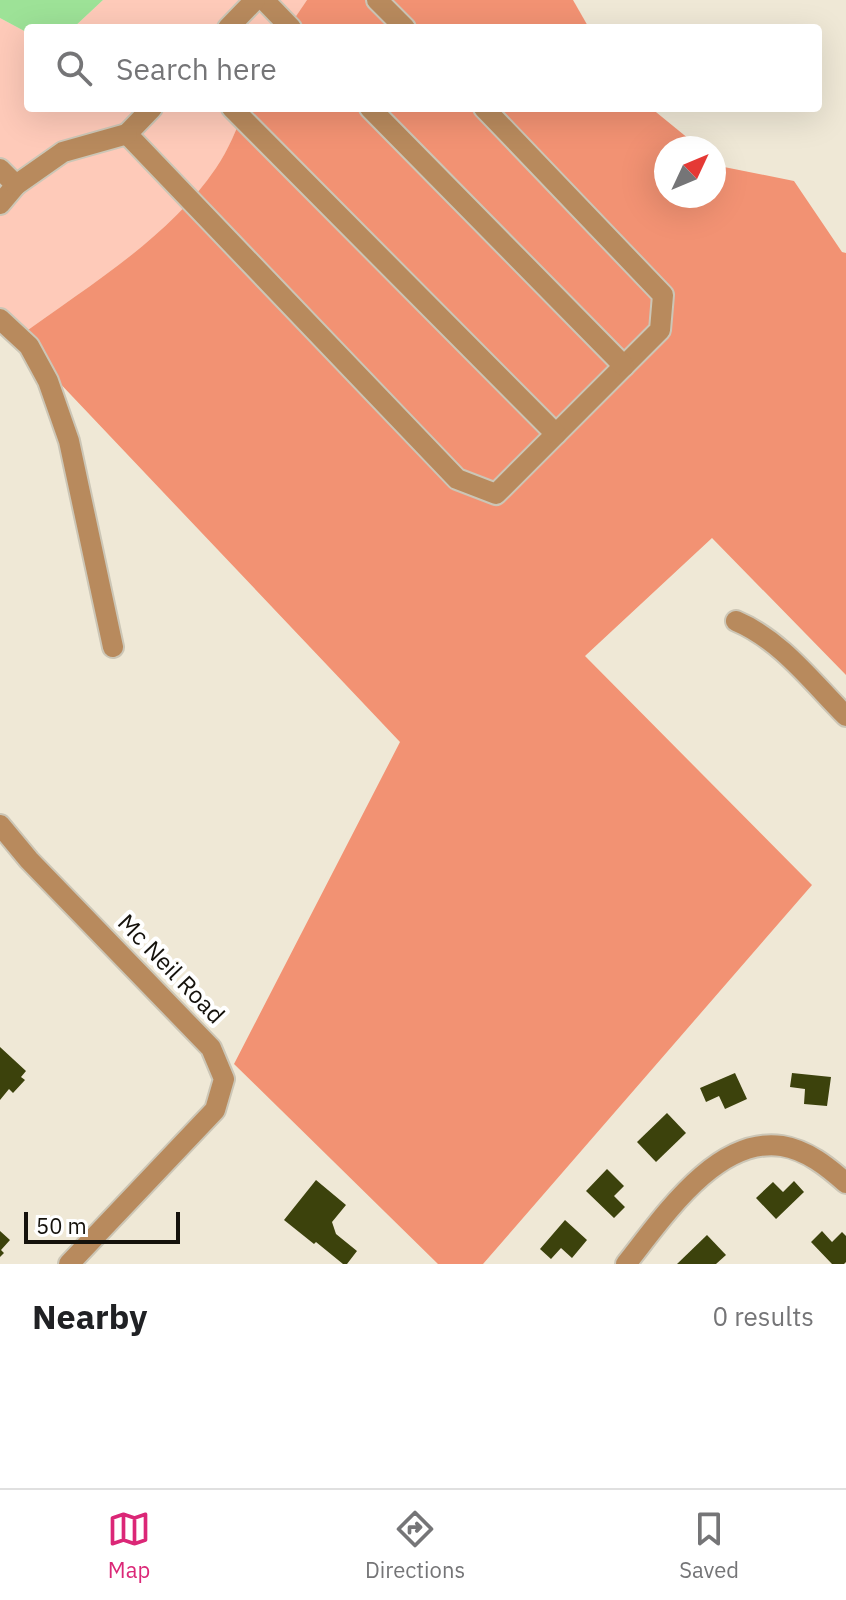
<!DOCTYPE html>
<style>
body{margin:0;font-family:"IBM Plex Sans",sans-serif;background:#f2f2f2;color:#202124}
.compass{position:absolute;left:654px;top:136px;width:72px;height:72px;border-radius:50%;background:#fff;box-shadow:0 8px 32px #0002;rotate:46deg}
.scale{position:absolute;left:24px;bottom:20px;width:156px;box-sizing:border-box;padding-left:8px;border:4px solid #15120c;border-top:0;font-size:22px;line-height:28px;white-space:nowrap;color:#15120c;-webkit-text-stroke:6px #fff;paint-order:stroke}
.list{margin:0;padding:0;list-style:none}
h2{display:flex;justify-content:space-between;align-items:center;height:104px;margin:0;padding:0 32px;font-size:34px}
h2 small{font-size:26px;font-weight:400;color:#757577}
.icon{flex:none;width:44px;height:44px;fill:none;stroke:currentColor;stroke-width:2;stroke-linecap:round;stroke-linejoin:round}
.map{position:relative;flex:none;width:846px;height:1264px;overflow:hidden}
.search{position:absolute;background:#fff;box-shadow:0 8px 32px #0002;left:24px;right:24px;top:24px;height:88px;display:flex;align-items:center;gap:20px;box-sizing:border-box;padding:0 28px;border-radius:8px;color:#757577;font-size:30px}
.sheet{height:224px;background:#fff}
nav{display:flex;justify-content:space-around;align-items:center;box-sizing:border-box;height:112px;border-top:2px solid #e0e0e0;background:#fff;font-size:22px;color:#757577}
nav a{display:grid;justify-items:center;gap:4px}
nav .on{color:#db2777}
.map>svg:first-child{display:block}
</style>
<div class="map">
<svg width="846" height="1264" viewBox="0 0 846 1264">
<rect width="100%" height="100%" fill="#efe8d6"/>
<g fill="#fecab9">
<path d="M103,0h204l-19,28h-215z"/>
<path d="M0,18l28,15v75h217c-8,20 -17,43 -29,60 -49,72 -130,119 -199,170l-17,-17z"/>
</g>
<g fill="#f29273">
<path d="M307,0h266l16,28h-301z"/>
<path d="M245,108h406l49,40h-34v48h48v-37l10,8 70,14 48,71 4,1v422l-134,-137 -127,118 227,229 -329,379h-45l-204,-200 166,-322 -383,-404c69,-51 150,-98 199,-170 12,-17 21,-40 29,-60z"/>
</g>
<path fill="#9de297" d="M0,0h103l-30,28h-45v5l-28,-15z"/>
<g fill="#3c420c">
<path d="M0,1047l26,24 -5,6 4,3 -12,13 -4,-4 -9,11z"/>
<path d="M735,1073l12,26 -22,10 -6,-13 -13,6 -6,-14z"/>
<path d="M792,1073l39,4 -4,29 -23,-2 1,-15 -15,-2z"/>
<path d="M667,1113l19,20 -30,29 -19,-20z"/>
<path d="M607,1169l17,17 -10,10 11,11 -11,11 -28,-27z"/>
<path d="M316,1180l30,25 -14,17 4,12 21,17 -10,13h-4l-27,-22 -2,2 -30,-24z"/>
<path d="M794,1181l10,11 -28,27 -20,-21 17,-16 10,10z"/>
<path d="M565,1220l22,20 -15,18 -11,-10 -10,11 -11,-10z"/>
<path d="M0,1231l10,9 -9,10 3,3 -4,4z"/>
<path d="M822,1231l10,11 10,-10 4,4v26l-2,2h-12l-21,-22z"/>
<path d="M707,1235l19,20 -10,9h-39z"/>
</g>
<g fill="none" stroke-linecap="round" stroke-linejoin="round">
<g stroke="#ccc6b6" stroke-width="24">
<g id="minor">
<path d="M264,0l27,28"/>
<path d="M377,0l28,28"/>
<path d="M228,28l27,-28"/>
<path d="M152,108l-25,26 330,345 39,15 164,-164 3,-35 -179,-187"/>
<path d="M232,108l324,326"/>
<path d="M370,108l254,258"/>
<path d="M0,169l16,16 -16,19"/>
<path d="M16,185l47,-33 64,-18"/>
<path d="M0,319l29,27 19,35 21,60 44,206"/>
<path d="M736,621c45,19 76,61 110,95"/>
<path d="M0,825l29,35 182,188 13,31 -9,31 -146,154"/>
<path d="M626,1264c36,-45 90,-128 156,-118 25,4 46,21 64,37"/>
</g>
</g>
<use href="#minor" stroke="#b88a5d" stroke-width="20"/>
</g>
<g text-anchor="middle" stroke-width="8" stroke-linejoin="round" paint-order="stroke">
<g font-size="24" fill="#15120c" stroke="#fff">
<text transform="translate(171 969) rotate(46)" y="8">Mc Neil Road</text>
</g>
</g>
</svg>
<svg class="compass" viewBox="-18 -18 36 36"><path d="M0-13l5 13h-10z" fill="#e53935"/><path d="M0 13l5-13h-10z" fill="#757577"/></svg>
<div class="scale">50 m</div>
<div class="search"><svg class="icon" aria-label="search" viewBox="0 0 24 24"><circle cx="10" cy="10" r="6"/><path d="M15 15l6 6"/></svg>Search here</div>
</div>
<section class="sheet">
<h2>Nearby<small>0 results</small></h2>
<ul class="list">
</ul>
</section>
<nav>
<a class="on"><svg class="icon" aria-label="map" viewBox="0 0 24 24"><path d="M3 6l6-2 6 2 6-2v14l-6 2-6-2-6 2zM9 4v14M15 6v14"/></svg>Map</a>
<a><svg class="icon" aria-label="directions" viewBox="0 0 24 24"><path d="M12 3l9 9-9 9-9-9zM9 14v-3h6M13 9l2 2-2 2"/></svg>Directions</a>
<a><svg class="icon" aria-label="saved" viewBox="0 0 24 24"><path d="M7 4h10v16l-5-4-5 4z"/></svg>Saved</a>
</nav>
